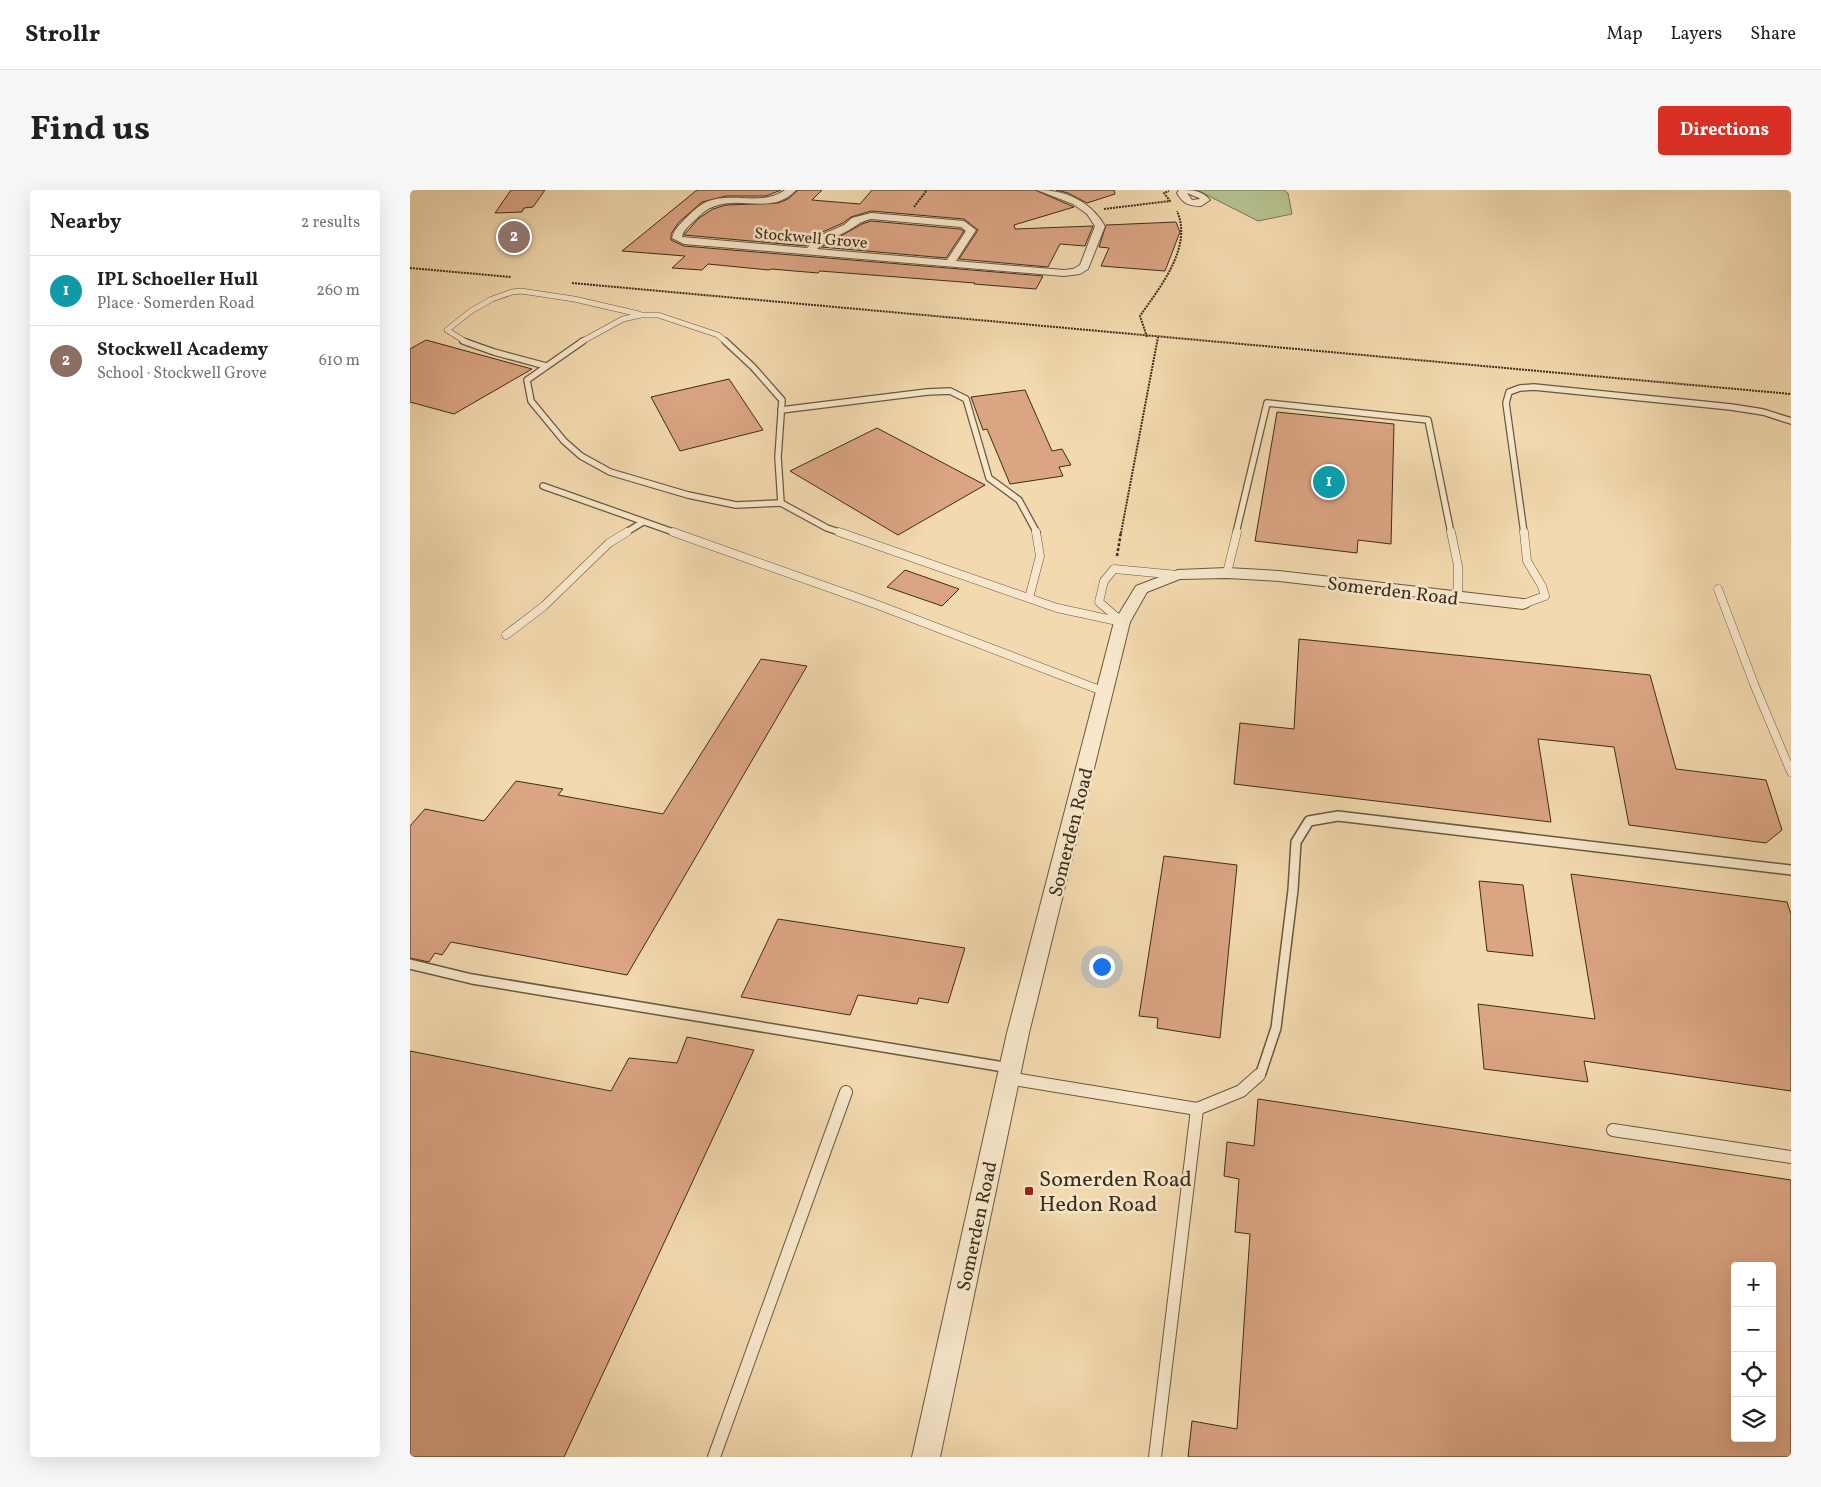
<!DOCTYPE html>
<meta charset="utf-8">
<style>
body{margin:0;font-family:Vollkorn,serif;background:#f6f6f6;color:#202124}
.controls{position:absolute;right:15px;bottom:15px;display:grid;overflow:hidden;border-radius:5px;box-shadow:0 5px 20px #0002}
.controls button{width:45px;height:45px;display:grid;place-items:center;padding:0;border:0;border-bottom:1px solid #e0e0e0;background:#fff;color:#202124;font:25px sans-serif}
.you{position:absolute;left:691px;top:776px;width:18px;height:18px;margin:-12px;border:4px solid #fff;border-radius:50%;background:#1a73e8;box-shadow:0 0 0 8px #1a73e833}
.badge{display:grid;place-items:center;width:32px;height:32px;border-radius:50%;background:#d93025;color:#fff;font-size:16px;font-weight:700}
.pin{position:absolute;translate:-50% -50%;border:2px solid #fff;box-shadow:0 1px 5px #0006}
.list{margin:0;padding:0;list-style:none}
h2{display:flex;justify-content:space-between;align-items:center;height:65px;margin:0;padding:0 20px;font-size:21px}
h2 small{font-size:16px;font-weight:400;color:#757577}
.list li{display:grid;grid-template-columns:32px 1fr auto;gap:15px;align-items:center;box-sizing:border-box;height:70px;padding:0 20px;border-top:1px solid #e0e0e0}
.list b{display:block;font-size:19px;white-space:nowrap}
.list p{margin:0;font-size:16px;white-space:nowrap;color:#757577}
.list em{font-size:16px;font-style:normal;color:#757577}
.icon{flex:none;width:28px;height:28px;fill:none;stroke:currentColor;stroke-width:2;stroke-linecap:round;stroke-linejoin:round}
.map{position:relative;flex:none;width:1381px;height:1267px;overflow:hidden;border-radius:5px}
header{display:flex;align-items:center;gap:30px;box-sizing:border-box;height:70px;padding:0 25px;background:#fff;border-bottom:1px solid #e0e0e0}
header strong{font-size:24px}
nav{display:flex;gap:28px;margin-inline-start:auto;font-size:18px}
.intro{display:flex;align-items:center;justify-content:space-between;box-sizing:border-box;height:120px;padding:0 30px}
h1{margin:0;font-size:35px}
.button{padding:12px 22px;border-radius:5px;background:#d93025;color:#fff;font-size:18px;font-weight:700}
main{display:flex;gap:30px;padding:0 30px}
aside{flex:1;background:#fff;border-radius:5px;box-shadow:0 5px 20px #0002}
.map>svg:first-child{display:block}
</style>
<header>
<strong>Strollr</strong>
<nav><a>Map</a><a>Layers</a><a>Share</a></nav>
</header>
<div class="intro"><h1>Find us</h1><a class="button">Directions</a></div>
<main>
<aside>
<h2>Nearby<small>2 results</small></h2>
<ul class="list">
<li><span class="badge" style="background:#0f9aa8">1</span><div><b>IPL Schoeller Hull</b><p>Place · Somerden Road</p></div><em>260 m</em></li>
<li><span class="badge" style="background:#8d6e63">2</span><div><b>Stockwell Academy</b><p>School · Stockwell Grove</p></div><em>610 m</em></li>
</ul>
</aside>
<div class="map">
<svg width="1381" height="1267" viewBox="0 0 1381 1267">
<rect width="100%" height="100%" fill="#f3d9af"/>
<filter id="stains"><feTurbulence type="fractalNoise" baseFrequency=".004" numOctaves="4"/><feColorMatrix values="0 0 0 0 .2 0 0 0 0 .09 0 0 0 0 .02 0 0 0 .5 -.17"/></filter>
<radialGradient id="worn" r=".72"><stop offset=".6" stop-color="#630" stop-opacity="0"/><stop offset="1" stop-color="#630" stop-opacity=".3"/></radialGradient>
<path fill="#b5c08f" stroke="#787654" d="M787,0h87l4,3 4,21 -34,7z"/>
<g fill="#dba483" stroke="#3c2d1a" fill-rule="evenodd">
<path d="M101,0h34l-12,17 -9,1 -2,4 -27,1z"/>
<path d="M287,0h84l-15,6h-40l-24,6 -23,20 -8,12v6l13,6 359,30 -7,13 -62,-5 1,-1 -155,-12 -2,2 -47,-4 -2,1 -61,-6 -6,6 -30,-2 13,-12 -63,-5z"/>
<path d="M388,0h24l-10,10 48,4 12,-14h163l39,17 -60,18 1,4 78,-3 -8,20 -25,-2 -12,23 -89,-8 19,-29 -14,-11 -93,-8 -20,6 -8,6 -25,11 -12,12 -122,-11 15,-17 14,-9 13,-4 52,-2 10,-4z"/>
<path d="M646,0h58l1,4 -28,9 -19,-10z"/>
<path d="M461,31l89,8 4,2 -18,27 -125,-11 41,-23z"/>
<path d="M766,32l4,10 -15,39 -64,-5 8,-18 -10,-1 7,-22z"/>
<path d="M16,150l106,29 -78,45 -44,-12v-53z"/>
<path d="M319,189l34,51 -83,21 -29,-54z"/>
<path d="M615,200l27,61 10,-2 9,16 -12,2 4,9 -53,8 -23,-55 -4,1 -12,-33z"/>
<path d="M867,222l117,12 -3,120 -33,-4 -1,13 -102,-12z"/>
<path d="M467,238l108,57 -87,50 -108,-64z"/>
<path d="M495,380l54,19 -17,17 -55,-19z"/>
<path d="M889,449l351,36 26,94 90,11 16,50 -16,13 -137,-18 -15,-78 -76,-8 13,83 -317,-38 6,-61 54,6z"/>
<path d="M351,469l46,7 -180,309 -176,-33 -9,13 -7,-2 -6,9 -19,-4v-132l15,-17 59,12 32,-40 47,8 -5,6 105,19z"/>
<path d="M754,666l73,9 -17,173 -63,-10 1,-10 -19,-2z"/>
<path d="M1161,684l216,28 4,12v177l-207,-30 4,21 -104,-13 -6,-65 117,15z"/>
<path d="M1069,691l44,4 10,71 -46,-5z"/>
<path d="M368,729l187,29 -17,55 -29,-5 -2,6 -59,-9 -8,20 -109,-18z"/>
<path d="M277,847l67,13 -190,407h-154v-406l201,40 18,-33 48,5z"/>
<path d="M848,909l533,81v277h-603l4,-36 45,8 13,-195 -15,-2 4,-53 -15,-3 3,-34 27,4zM1325,1076h37v172h-37z"/>
</g>
<g fill="none" stroke-linecap="round" stroke-linejoin="round">
<g stroke="#6a583f" stroke-width="6">
<g id="lane-far4">
<path d="M56,152l-19,-12 24,-19 21,-12 20,-7 9,-1 53,8 65,15"/>
<path d="M171,152l42,-23 18,-4h17l60,20 8,7"/>
</g>
</g>
<g stroke="#6a583f" stroke-width="8">
<g id="lane-far3">
<path d="M53,151l31,11 52,14"/>
<path d="M173,151l-56,39 4,21 33,40 17,15 29,16 78,23 48,10 45,-2"/>
<path d="M315,151l28,26 29,33 -4,57 3,46"/>
<path d="M371,220l146,-18 23,-1 16,8 23,79 30,22 18,33"/>
<path d="M133,296l133,47"/>
<path d="M371,313l46,25 15,5"/>
<path d="M215,343l18,-11"/>
<path d="M826,343l31,-130 161,17 23,113"/>
<path d="M1114,343l-18,-130 3,-11 11,-4 14,-1 197,20 32,5 28,9"/>
</g>
</g>
<g stroke="#6a583f" stroke-width="9">
<g id="lane-far2">
<path d="M263,342l205,73 227,87"/>
<path d="M429,342l218,76 65,14"/>
<path d="M1041,342l7,34v31"/>
<path d="M817,383l10,-41"/>
<path d="M1308,399l36,95 37,88"/>
<path d="M619,408l11,-42 -4,-24"/>
<path d="M1113,414l22,-8 -3,-10 -15,-25 -3,-29"/>
<path d="M710,430l-21,-18 5,-21 10,-12 64,6"/>
<path d="M96,445l38,-29 65,-63 18,-11"/>
</g>
</g>
<g stroke="#6a583f" stroke-width="12">
<g id="lane-far1">
<path d="M0,774l62,15 538,89"/>
<path d="M847,886l4,-3 15,-45 17,-138 3,-48 13,-21 29,-5 453,54"/>
</g>
</g>
<g stroke="#6a583f" stroke-width="14">
<g id="lane">
<path d="M598,888l189,31 44,-18 18,-16"/>
<path d="M1203,940l178,27"/>
<path d="M304,1267l132,-365"/>
<path d="M745,1267l42,-348"/>
</g>
</g>
<g stroke="#6a583f" stroke-width="2">
<g id="street">
<path d="M375,0h11c-23,25 -54,6 -81,16 -9,3 -15,9 -22,16 -4,4 -10,8 -11,15l125,11 12,-12 25,-11 8,-7 19,-5 93,8 12,9 -20,31 108,9 9,-1 7,-4 15,-39 -8,-12 -14,-10 -36,-14c29,0 53,11 68,36l-17,43 -8,5 -16,2 -380,-32 -12,-6c2,-8 7,-13 13,-19 6,-6 13,-13 21,-17 26,-11 55,5 79,-12zM461,29l90,8 5,4 -19,29 -130,-11c11,-11 19,-12 32,-19 10,-6 10,-8 22,-11z"/>
<path d="M769,0c13,0 23,0 31,10l-9,6c-11,0 -18,-2 -24,-13zM777,3l12,5 1,1 -8,1z"/>
<path d="M817,378l52,3 244,28 5,2 3,3 -3,3 -5,2 -244,-28 -52,-3 -47,1 -33,13 -17,30 -101,411 -89,424h-28l95,-424 107,-411 22,-36 42,-16z"/>
</g>
</g>
<g stroke="#3c2d1a" stroke-width="2" stroke-dasharray="2 1" stroke-linecap="butt">
<path d="M504,17l13,-17"/>
<path d="M694,19l66,-8 -6,-8 5,-2"/>
<path d="M0,78l101,9"/>
<path d="M162,93l1219,111"/>
<path d="M737,147l-7,-21c20,-29 53,-69 37,-105"/>
<path d="M711,343l37,-196"/>
</g>
<path stroke="#3c2d1a" stroke-width="2.5" stroke-dasharray="3 2" stroke-linecap="butt" d="M707,366l4,-24"/>
<use href="#lane-far4" stroke="#f7e6cb" stroke-width="5"/>
<use href="#lane-far3" stroke="#f7e6cb" stroke-width="5.5"/>
<use href="#lane-far2" stroke="#f7e6cb" stroke-width="8"/>
<use href="#lane-far1" stroke="#f7e6cb" stroke-width="9"/>
<use href="#lane" stroke="#f7e6cb" stroke-width="12"/>
<use href="#street" fill="#f7e6cb" fill-rule="evenodd"/>
</g>
<rect fill="#8f2418" stroke="#f7e6cb" stroke-width="2" x="614" y="996" width="10" height="10" rx="2.5"/>
<g text-anchor="middle" stroke-width="5" stroke-linejoin="round" paint-order="stroke">
<g font-size="16" fill="#3c2d1a" stroke="#f7e6cb">
<text transform="translate(401 47) rotate(5)" y="6">Stockwell Grove</text>
</g>
<g font-size="19" fill="#3c2d1a" stroke="#f7e6cb">
<text transform="translate(983 400) rotate(7)" y="7">Somerden Road</text>
<text transform="translate(660 642) rotate(-76)" y="7">Somerden Road</text>
<text transform="translate(566 1036) rotate(-78)" y="7">Somerden Road</text>
</g>
<g font-size="22" fill="#3c2d1a" stroke="#f7e6cb" text-anchor="start">
<text x="629" y="996">Somerden Road<tspan x="629" dy="25">Hedon Road</tspan></text>
</g>
</g>
<rect width="100%" height="100%" filter="url(#stains)"/>
<rect width="100%" height="100%" fill="url(#worn)"/>
</svg>
<div class="controls">
<button>+</button>
<button>−</button>
<button><svg class="icon" aria-label="locate" viewBox="0 0 24 24"><circle cx="12" cy="12" r="6"/><path d="M12 2v4M12 18v4M2 12h4M18 12h4"/></svg></button>
<button><svg class="icon" aria-label="layers" viewBox="0 0 24 24"><path d="M12 4l9 5-9 5-9-5zM3 14l9 5 9-5"/></svg></button>
</div>
<div class="you"></div>
<div class="pin badge" style="left:919px;top:292px;background:#0f9aa8">1</div>
<div class="pin badge" style="left:104px;top:47px;background:#8d6e63">2</div>
</div>
</main>
